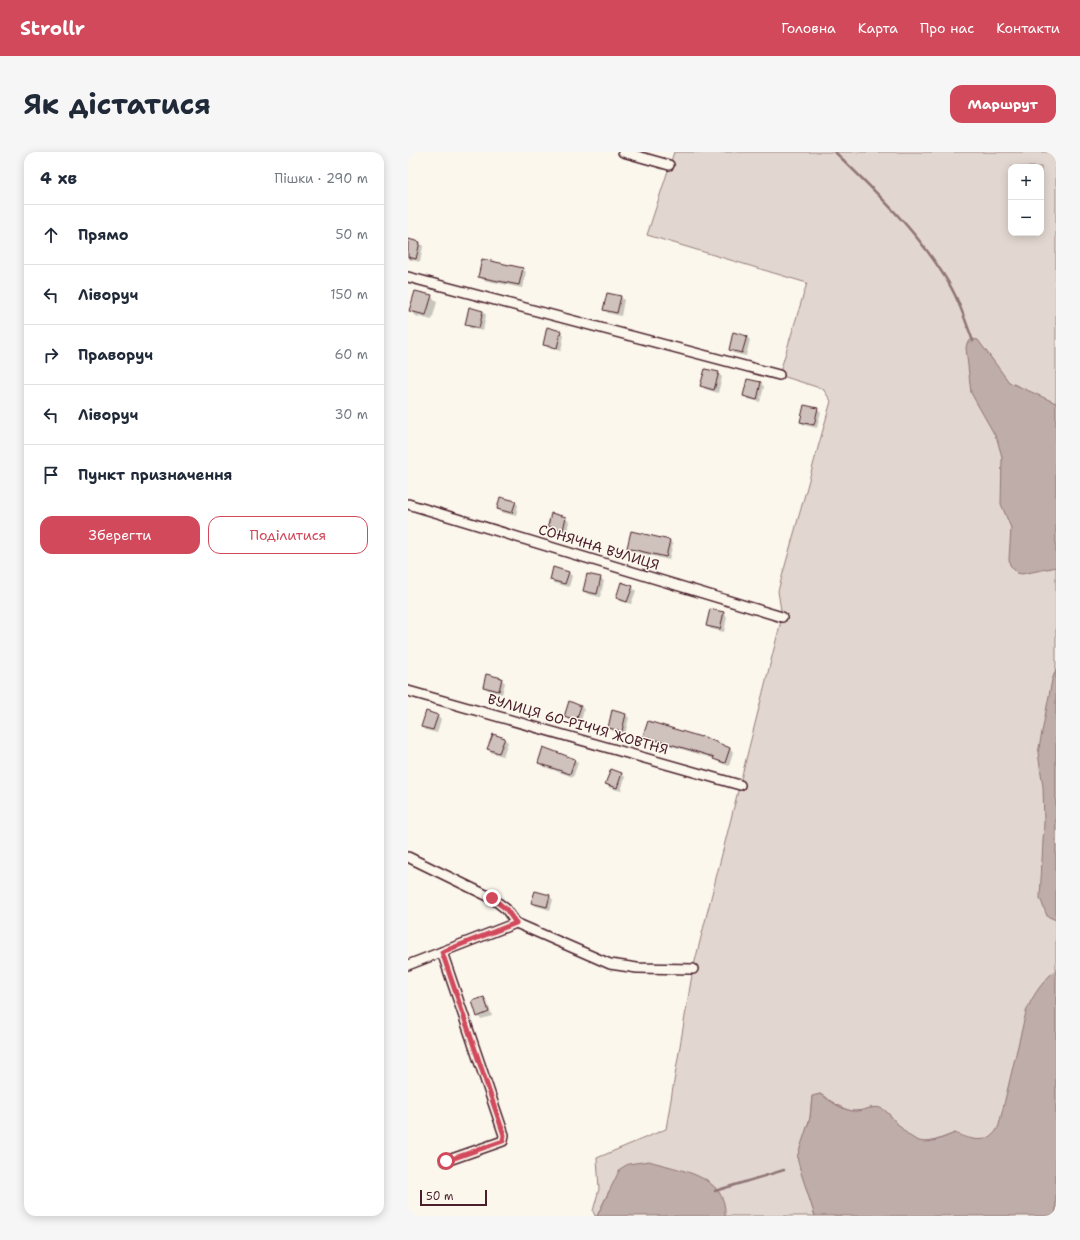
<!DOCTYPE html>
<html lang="uk">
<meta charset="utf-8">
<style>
body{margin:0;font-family:"Shantell Sans",sans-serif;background:#f6f6f7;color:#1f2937}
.controls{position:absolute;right:12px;top:12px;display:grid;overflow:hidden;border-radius:8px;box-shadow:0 2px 10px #0003}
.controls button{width:36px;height:36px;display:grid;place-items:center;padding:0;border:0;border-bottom:1px solid #e0e1e3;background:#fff;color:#1f2937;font:20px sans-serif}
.scale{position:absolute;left:12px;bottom:10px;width:67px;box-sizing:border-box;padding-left:4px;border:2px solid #4a1f2b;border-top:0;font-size:11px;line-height:14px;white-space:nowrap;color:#4a1f2b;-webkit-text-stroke:3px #fbf7ec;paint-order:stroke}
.stop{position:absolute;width:12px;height:12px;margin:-9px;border:3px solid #d1495b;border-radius:50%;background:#fff}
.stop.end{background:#d1495b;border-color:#fff;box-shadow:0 1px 4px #0008}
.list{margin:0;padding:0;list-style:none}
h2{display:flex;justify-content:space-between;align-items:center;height:52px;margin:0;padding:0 16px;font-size:17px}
h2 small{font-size:13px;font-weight:400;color:#747a83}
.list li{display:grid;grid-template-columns:26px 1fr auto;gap:12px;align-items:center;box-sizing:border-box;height:60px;padding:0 16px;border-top:1px solid #e0e1e3}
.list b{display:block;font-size:15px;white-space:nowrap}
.list em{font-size:13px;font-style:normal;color:#747a83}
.actions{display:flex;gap:8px;padding:12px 16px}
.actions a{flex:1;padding:9px 0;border:1px solid #d1495b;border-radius:12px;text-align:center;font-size:14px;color:#d1495b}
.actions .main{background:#d1495b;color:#fff}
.icon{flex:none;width:22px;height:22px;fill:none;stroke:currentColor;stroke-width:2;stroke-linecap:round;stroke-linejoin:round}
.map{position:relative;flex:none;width:648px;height:1064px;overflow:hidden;border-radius:12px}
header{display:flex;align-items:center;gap:24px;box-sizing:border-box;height:56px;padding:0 20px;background:#d1495b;color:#fff}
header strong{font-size:19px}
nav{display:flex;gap:22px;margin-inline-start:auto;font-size:14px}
.intro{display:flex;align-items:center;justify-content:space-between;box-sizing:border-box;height:96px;padding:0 24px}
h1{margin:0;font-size:28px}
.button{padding:10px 18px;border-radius:12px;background:#d1495b;color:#fff;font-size:14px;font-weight:700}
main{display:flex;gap:24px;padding:0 24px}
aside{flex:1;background:#fff;border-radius:12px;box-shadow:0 2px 10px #0003}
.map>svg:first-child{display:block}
</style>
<header>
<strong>Strollr</strong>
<nav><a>Головна</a><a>Карта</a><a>Про нас</a><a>Контакти</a></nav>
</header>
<div class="intro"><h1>Як дістатися</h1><a class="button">Маршрут</a></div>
<main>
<aside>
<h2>4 хв<small>Пішки · 290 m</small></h2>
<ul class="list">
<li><svg class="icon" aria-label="ahead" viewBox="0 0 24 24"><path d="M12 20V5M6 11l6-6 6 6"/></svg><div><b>Прямо</b></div><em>50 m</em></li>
<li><svg class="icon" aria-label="left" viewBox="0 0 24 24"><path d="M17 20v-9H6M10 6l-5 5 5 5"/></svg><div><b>Ліворуч</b></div><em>150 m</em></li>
<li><svg class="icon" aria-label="right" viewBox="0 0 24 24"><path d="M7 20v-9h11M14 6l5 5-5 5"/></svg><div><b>Праворуч</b></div><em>60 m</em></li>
<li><svg class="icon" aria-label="left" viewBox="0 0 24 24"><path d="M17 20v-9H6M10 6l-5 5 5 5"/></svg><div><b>Ліворуч</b></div><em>30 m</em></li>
<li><svg class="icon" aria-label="arrive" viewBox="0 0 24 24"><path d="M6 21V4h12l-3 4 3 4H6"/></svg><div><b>Пункт призначення</b></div></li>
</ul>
<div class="actions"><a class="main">Зберегти</a><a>Поділитися</a></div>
</aside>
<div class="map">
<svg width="648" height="1064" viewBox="0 0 648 1064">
<rect width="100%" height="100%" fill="#fbf7ec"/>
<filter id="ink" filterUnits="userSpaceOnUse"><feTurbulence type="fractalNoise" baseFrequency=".025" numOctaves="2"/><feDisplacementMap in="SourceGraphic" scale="8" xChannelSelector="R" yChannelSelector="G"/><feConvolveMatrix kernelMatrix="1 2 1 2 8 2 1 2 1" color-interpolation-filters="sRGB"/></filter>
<g filter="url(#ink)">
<path fill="#e2d7d0" stroke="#967b7e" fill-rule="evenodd" d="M266,0h382v1064l-101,-83c-33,13 -37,15 -61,-13 -5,-6 -9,-10 -17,-12 -5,-2 -12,3 -18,3 -14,2 -27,-10 -39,-17l-8,3 -2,21 -12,43 17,55h-90l-8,-26 -11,-11 -97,12 -12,25h-2l-2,-5 6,-22 -2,-31 69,-29 27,-160 89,-352 -4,-26 53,-190 -8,-12 -44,-14 28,-92 -160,-48zM603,15h30v66h-30z"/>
<g fill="#bfadaa" stroke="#907477">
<path d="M564,187l6,1 31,42 47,21v164l-4,1 -30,6 -5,-1 -7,-8 -1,-6 2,-31 -10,-24 1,-47 -5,-18 -26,-46 -5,-45 1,-5z"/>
<path d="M648,517v251l-9,-4 -7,-18 4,-76 -1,-35 -5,-34 14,-73z"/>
<path d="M648,817v247h-241l-14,-43 -4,-16 13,-39 2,-22 8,-2c10,6 21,16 33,17 10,1 21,-7 30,-2 5,3 9,9 13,13 22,26 30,23 59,11 16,7 36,13 44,-8l27,-113c7,-18 16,-29 30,-43z"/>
<path d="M241,1009c29,9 79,14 76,55h-128l23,-47 8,-5z"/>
</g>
<g fill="#0003">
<path d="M0,88l12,3 3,3 -3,16 -12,-3z"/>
<path d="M115,117l3,3 -4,16 -39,-8 -4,-4z"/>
<path d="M200,142l13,3 3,3 -3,16 -13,-3 -4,-3z"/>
<path d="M23,144l6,6 -5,18 -16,-4 -6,-5z"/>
<path d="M62,157l13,3 3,3 -3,16 -13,-3 -4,-4z"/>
<path d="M140,177l13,3 3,3 -3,16 -13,-3 -4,-4z"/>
<path d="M338,184l4,4 -4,16 -13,-3 -3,-4z"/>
<path d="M310,221l4,4 -4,16 -13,-4 -3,-3z"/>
<path d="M353,231l3,4 -4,15 -12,-3 -4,-3z"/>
<path d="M409,257l4,3 -4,16 -13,-3 -3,-3z"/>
<path d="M107,350l3,3 -2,11 -15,-4 -3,-3z"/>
<path d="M144,362l14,4 3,4 -2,11 -15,-4 -3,-4z"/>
<path d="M261,389l4,3 -4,16 -37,-9 -4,-3z"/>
<path d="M160,420l4,4 -3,11 -15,-4 -3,-3z"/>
<path d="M192,426l4,3 -4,16 -13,-3 -3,-3z"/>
<path d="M224,435l4,4 -5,13 -11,-3 -3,-4z"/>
<path d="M303,458l13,3 3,4 -3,15 -13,-3 -4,-3z"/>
<path d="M93,527l4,4 -3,11 -14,-4 -4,-3z"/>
<path d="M173,554l3,4 -4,14 -11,-4 -4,-4z"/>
<path d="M218,563l3,3 -4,16 -12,-3 -4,-3z"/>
<path d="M29,564l4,3 -4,14 -11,-3 -4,-3z"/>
<path d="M236,584l86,12 3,4 -4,14 -11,-4 -3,-3 -67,-20z"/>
<path d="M96,587l4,3 -5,14 -11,-3 -3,-4z"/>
<path d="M167,608l3,3 -5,14 -31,-11 -3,-4z"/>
<path d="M203,618l11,4 3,3 -4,14 -11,-3 -4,-4z"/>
<path d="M127,740l15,4 3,4 -3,10 -14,-4 -4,-4z"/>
<path d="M75,846l4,4 5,14 -11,3 -3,-3z"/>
</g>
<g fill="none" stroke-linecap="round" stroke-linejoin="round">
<g stroke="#907477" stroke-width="2.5">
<path d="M427,0c40,39 81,78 110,125 13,20 20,43 28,64"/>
<path d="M307,1039l69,-21"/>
</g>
</g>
<g fill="#cfc2bc" stroke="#4a1f2b">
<path d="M0,87l12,3 -4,17 -8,-2z"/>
<path d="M74,107l41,9 -4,17 -41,-8z"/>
<path d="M7,139l17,4 -6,20 -17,-4z"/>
<path d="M199,141l14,3 -4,17 -14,-3z"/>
<path d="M61,155l14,4 -4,17 -14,-3z"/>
<path d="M139,175l14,4 -4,17 -14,-3z"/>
<path d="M325,180l14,4 -5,17 -13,-3z"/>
<path d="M297,217l14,3 -5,18 -14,-4z"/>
<path d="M339,227l14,3 -4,18 -14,-4z"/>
<path d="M396,253l14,3 -4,17 -14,-3z"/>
<path d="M92,345l16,4 -4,12 -15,-4z"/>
<path d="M143,361l15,4 -3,13 -15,-4z"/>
<path d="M223,379l39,9 -4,17 -39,-9z"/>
<path d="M145,415l16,5 -4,12 -15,-4z"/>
<path d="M179,422l14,3 -4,17 -14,-3z"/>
<path d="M213,430l12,4 -6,16 -11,-4z"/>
<path d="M302,457l14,3 -4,17 -14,-3z"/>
<path d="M78,522l16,4 -3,13 -16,-4z"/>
<path d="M161,549l12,5 -5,15 -12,-4z"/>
<path d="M204,558l14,4 -4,17 -14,-3z"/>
<path d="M18,559l12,4 -5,15 -12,-3z"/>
<path d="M240,569l53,16 1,-1 28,12 -5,15 -12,-4 1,-2 -71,-21z"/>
<path d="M85,582l12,4 -6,15 -12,-4z"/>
<path d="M135,595l32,12 -5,15 -32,-11z"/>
<path d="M203,617l11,4 -5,15 -12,-4z"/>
<path d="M127,739l15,4 -3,12 -16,-4z"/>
<path d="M76,845l5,15 -12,5 -5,-16z"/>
</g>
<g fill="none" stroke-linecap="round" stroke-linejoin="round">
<g stroke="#4a1f2b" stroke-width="12">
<g id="minor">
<path d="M215,0l46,13"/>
<path d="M0,125l371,98"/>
<path d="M0,352l374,113"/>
<path d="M0,539l332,94"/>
<path d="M0,705l84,41 14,11 10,14 94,41 27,4 56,1"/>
<path d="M34,800l62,183 -1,6 -57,20"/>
<path d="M0,813l108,-42"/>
</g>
</g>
<use href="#minor" stroke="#fbf7ec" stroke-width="9"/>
</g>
</g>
<g fill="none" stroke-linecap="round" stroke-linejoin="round" filter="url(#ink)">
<path stroke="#d1495b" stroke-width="5" d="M38,1009l57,-20 1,-6 -62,-183 74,-29 -10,-14 -14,-11"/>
</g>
<g text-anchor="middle" stroke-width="3" stroke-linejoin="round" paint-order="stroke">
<g font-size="14" fill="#4a1f2b" stroke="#fbf7ec">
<text transform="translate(191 395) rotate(17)" y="5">СОНЯЧНА ВУЛИЦЯ</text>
<text transform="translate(170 572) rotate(16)" y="5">ВУЛИЦЯ 60-РІЧЧЯ ЖОВТНЯ</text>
</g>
</g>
</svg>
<div class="controls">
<button>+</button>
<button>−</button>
</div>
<div class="scale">50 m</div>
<div class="stop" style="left:38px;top:1009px"></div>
<div class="stop end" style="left:84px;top:746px"></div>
</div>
</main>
